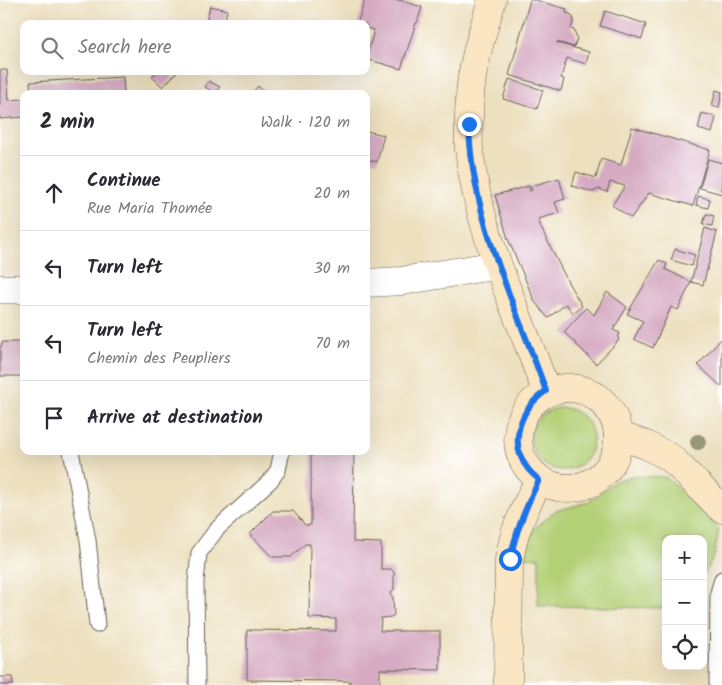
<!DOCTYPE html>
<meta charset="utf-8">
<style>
body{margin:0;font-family:Kalam,sans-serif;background:#f7f7f7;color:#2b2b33}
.controls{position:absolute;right:15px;bottom:15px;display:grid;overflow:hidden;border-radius:10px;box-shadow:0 5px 20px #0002}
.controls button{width:45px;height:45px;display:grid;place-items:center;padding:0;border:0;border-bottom:1px solid #e1e1e2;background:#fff;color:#2b2b33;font:25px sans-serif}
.stop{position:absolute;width:15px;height:15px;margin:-11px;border:4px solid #1a73e8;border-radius:50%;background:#fff}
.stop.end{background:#1a73e8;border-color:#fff;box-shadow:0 1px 5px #0008}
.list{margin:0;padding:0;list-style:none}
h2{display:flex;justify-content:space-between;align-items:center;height:65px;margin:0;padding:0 20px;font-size:21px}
h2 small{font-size:16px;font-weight:400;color:#7c7c81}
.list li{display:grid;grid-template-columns:32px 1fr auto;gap:15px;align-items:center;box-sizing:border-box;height:75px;padding:0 20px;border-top:1px solid #e1e1e2}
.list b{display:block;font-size:19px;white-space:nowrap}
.list p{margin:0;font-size:16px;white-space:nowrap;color:#7c7c81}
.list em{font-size:16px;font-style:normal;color:#7c7c81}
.icon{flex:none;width:28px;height:28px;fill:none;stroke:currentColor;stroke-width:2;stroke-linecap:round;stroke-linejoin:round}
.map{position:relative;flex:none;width:722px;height:685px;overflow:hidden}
.search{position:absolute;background:#fff;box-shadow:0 5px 20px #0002;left:20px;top:20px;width:350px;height:55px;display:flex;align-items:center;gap:12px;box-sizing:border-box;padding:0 18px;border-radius:10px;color:#7c7c81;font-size:19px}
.panel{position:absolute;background:#fff;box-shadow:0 5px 20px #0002;left:20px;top:90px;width:350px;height:365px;border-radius:10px}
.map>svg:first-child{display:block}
</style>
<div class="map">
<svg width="722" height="685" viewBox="0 0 722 685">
<rect width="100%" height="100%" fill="#fff"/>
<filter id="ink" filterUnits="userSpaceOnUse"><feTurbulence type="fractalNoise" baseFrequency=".02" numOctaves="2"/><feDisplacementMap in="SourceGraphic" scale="10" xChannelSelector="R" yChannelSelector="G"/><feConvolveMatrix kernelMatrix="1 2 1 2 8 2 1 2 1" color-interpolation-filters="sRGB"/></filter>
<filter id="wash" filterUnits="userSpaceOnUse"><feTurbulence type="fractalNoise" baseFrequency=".0096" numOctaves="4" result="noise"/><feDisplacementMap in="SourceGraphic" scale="20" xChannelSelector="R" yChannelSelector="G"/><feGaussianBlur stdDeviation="1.12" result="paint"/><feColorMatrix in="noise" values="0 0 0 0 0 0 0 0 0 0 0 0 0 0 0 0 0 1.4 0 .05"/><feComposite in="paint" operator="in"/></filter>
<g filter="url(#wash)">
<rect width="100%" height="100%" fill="#ede0bf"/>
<g fill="#b4d077" stroke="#68764a">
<circle cx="562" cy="439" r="31"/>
<path d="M632,476l34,1 53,52 -5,27 -11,20v-37h-37v69l-128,-2 1,-48 -15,-1 1,-9 10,-20 20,-17 34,-9 26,-21z"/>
</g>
<g id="blocks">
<g fill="#d6aac2">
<path d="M365,0h34l23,7 -5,16h-1l-15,46 -35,-10 8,-29 -8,-2v-4h-9z"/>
<path d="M530,0h5l32,9 -1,4 4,1 4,5 -3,10 3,1 3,8 -3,9 -17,-5v1l32,9 -3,12 -19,-6 -6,20 3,1 -3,12 -52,-16z"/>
<path d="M210,6l17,4 -3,14 -18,-1z"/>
<path d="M605,11l41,13 -4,15 -42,-13z"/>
<path d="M0,70h7l2,30 15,-1v18l-24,2z"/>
<path d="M158,71h20l-15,16 -11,-10z"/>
<path d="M123,77l1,17h-93l-1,-12z"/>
<path d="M509,79l34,11 -6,19 -34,-10z"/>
<path d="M209,81l11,6 -5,6 -10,-6z"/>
<path d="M258,86l8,8h-15z"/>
<path d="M716,90l6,2 -3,16 -7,-2z"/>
<path d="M702,113l14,4 -4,16 -14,-4z"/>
<path d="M632,127l78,23 -17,56 -44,-13 -18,25 -19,-13 13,-19 -15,-4 -3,10 -8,-3 -6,3 -21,-6 4,-14 20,6 5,-19 20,6z"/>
<path d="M366,131l18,4 -7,27 -11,-3z"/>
<path d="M708,159l14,4v31l-22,-6z"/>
<path d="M559,178l6,21 -10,3 4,11 -21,6 3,9 28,56 13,22 -9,7 -7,-9 -18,14 -13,-16 -27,-63 -13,-44 34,-9 1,5 2,-1 -1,-4z"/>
<path d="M698,196l12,3 -2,9 -12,-3z"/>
<path d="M706,214l8,2 -2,10 -9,-2z"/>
<path d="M705,228l12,4 -14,53 -12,-3z"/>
<path d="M675,249l20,6 -3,11 -21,-6z"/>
<path d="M659,260l8,4 -2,5 26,13 -13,28 -7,-3 -18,41 -19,-9 9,-18 -16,-7z"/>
<path d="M607,292l20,15 -14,23 7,3 -2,5 1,2 -23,24 -32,-32 22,-24 8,7z"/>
<path d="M722,338v49l-24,-22z"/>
<path d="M2,342h22v34h-24v-30h2z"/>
<path d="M311,451h43l-1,91 28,1v26h10l3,3v17l-4,5 3,4 1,17 -3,2 -10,1 -1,13h60v39l-60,-1v16h-30v-4l-103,-1v-50l89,1v-12l-27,-1 1,-74h-5l-14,13h-19l-22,-23 23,-23h20l12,14h6z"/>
<path d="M0,677h12l1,8h-13z"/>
</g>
</g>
</g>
<g filter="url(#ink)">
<use href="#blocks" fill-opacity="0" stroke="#656155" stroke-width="1"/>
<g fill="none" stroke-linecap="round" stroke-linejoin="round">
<g stroke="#656155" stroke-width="17">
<g id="lane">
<path d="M71,451l17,89 9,85"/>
<path d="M197,685l-1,-103 3,-29 18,-24 53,-48 8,-11 4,-19"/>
<path d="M717,685l1,-92 4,-14"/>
</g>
</g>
<g stroke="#656155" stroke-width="29">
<g id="street">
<path d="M366,283l36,-2 95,-16"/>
<path d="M0,289h24"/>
</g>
</g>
<g stroke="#656155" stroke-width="29">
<g id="secondary">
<path d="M492,0c-9,31 -20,63 -22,96 -1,17 -2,36 -1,53 9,85 49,162 77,242"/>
<circle cx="568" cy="438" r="50"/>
<path d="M618,435l28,10 25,13 51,51"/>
<path d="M508,685l1,-126 6,-26 11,-27 13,-26"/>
</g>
</g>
<use href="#lane" stroke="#fff" stroke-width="15"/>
<use href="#street" stroke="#fff" stroke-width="28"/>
<use href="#secondary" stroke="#fbe6c4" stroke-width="28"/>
</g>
<circle fill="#979777" cx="698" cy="442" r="8"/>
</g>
<g fill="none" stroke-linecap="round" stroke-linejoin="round" filter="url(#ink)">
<path stroke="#1a73e8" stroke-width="6" d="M469,124c2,95 46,179 77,267 -25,17 -39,51 -18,78 3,4 7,7 11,11 -13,26 -23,51 -29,79"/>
</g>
</svg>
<div class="controls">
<button>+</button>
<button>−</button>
<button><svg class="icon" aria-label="locate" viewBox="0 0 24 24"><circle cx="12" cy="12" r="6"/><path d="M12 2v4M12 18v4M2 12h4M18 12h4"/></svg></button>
</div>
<div class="stop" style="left:510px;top:559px"></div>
<div class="stop end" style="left:469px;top:124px"></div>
<div class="search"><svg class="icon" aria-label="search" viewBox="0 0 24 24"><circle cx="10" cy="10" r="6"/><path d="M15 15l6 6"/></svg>Search here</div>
<section class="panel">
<h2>2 min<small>Walk · 120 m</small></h2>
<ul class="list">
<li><svg class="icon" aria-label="ahead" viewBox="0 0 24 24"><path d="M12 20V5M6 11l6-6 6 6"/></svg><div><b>Continue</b><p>Rue Maria Thomée</p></div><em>20 m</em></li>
<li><svg class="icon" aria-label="left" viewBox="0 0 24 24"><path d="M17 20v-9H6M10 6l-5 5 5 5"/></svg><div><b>Turn left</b></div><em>30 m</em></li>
<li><svg class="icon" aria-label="left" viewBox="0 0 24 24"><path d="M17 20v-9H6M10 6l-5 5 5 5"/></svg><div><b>Turn left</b><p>Chemin des Peupliers</p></div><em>70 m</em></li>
<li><svg class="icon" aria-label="arrive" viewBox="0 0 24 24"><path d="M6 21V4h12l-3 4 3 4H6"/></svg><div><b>Arrive at destination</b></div></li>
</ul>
</section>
</div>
